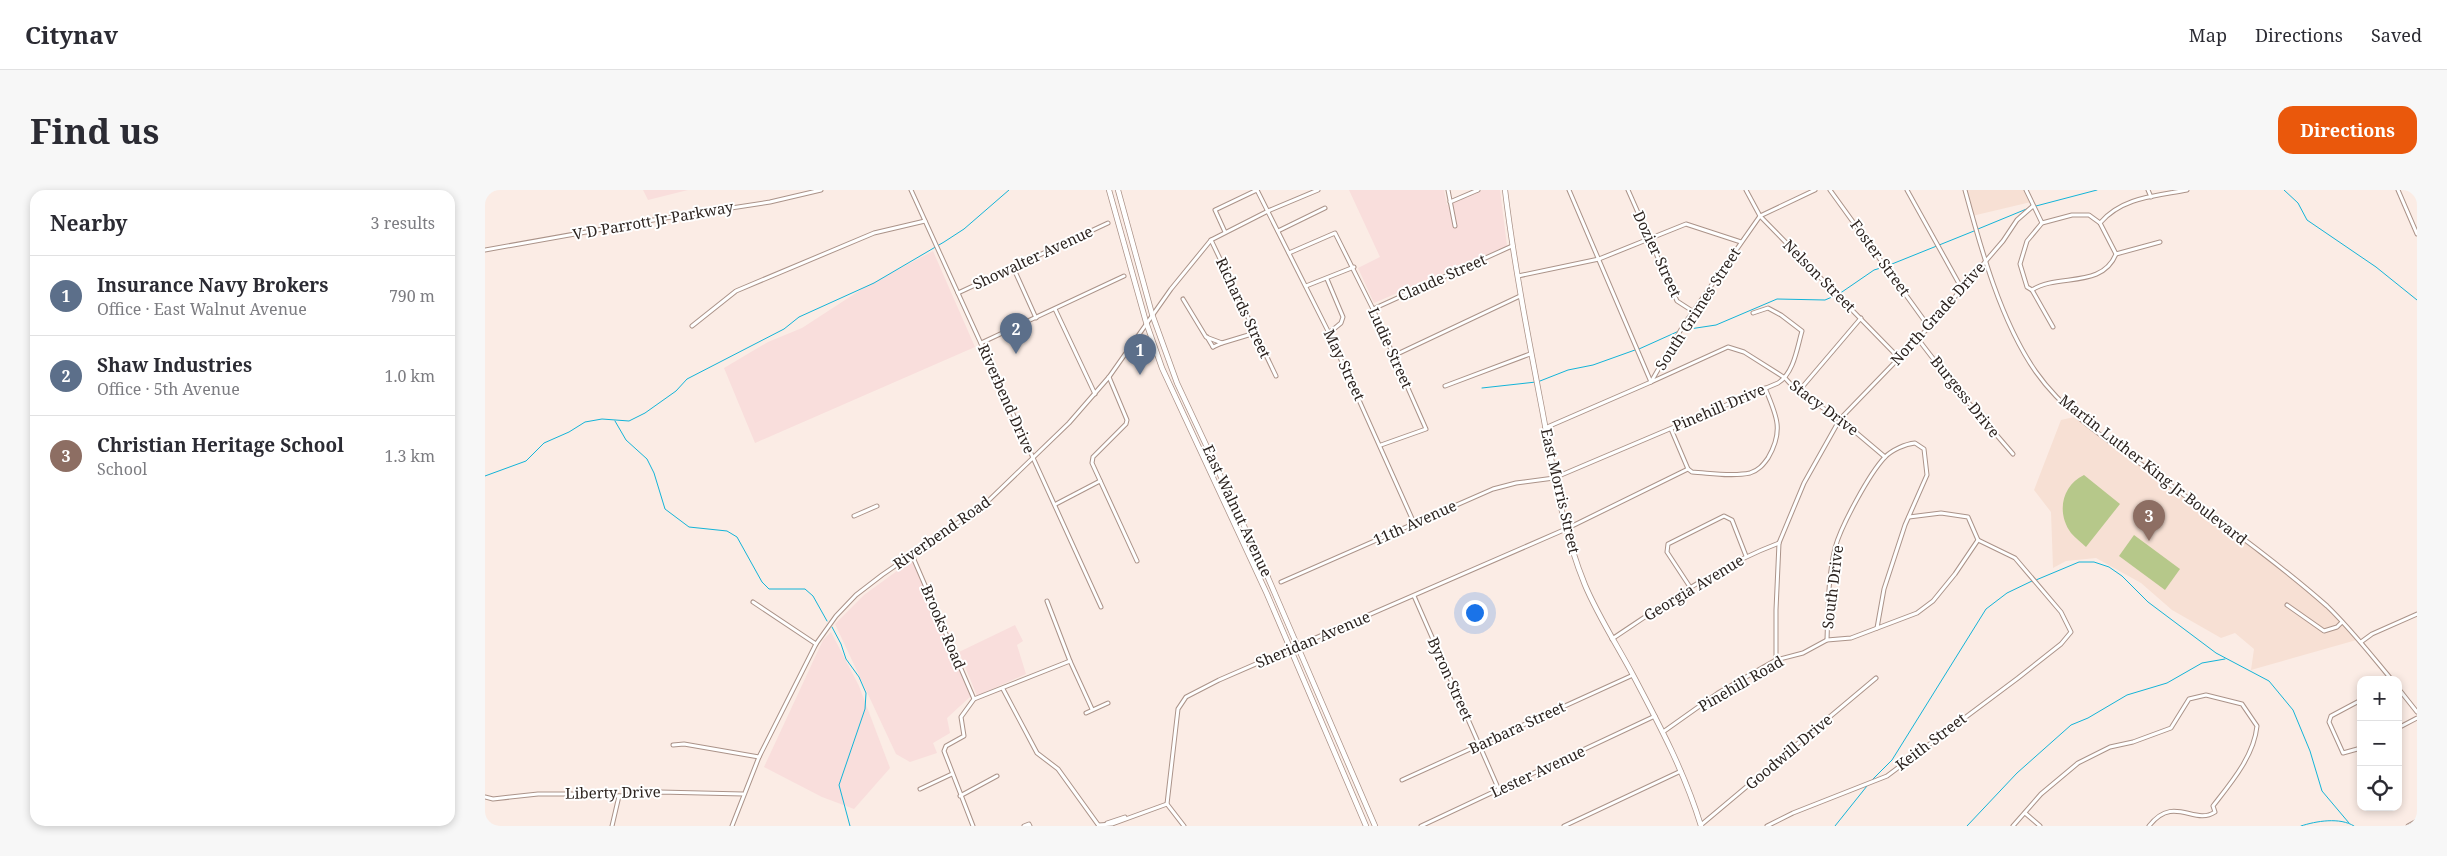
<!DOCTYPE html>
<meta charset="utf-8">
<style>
body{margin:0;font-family:"Noto Serif",serif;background:#f7f7f7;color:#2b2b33}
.controls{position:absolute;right:15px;bottom:15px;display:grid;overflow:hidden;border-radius:10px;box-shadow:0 2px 8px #0003}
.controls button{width:45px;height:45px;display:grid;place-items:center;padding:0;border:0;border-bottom:1px solid #e1e1e2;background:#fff;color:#2b2b33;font:25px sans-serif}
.you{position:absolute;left:989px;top:422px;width:18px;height:18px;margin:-12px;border:4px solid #fff;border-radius:50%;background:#1a73e8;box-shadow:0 0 0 8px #1a73e833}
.badge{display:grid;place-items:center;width:32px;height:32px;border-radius:50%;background:#ea580c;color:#fff;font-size:16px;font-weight:700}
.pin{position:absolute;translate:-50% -41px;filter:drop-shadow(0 1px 2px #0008)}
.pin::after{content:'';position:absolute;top:26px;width:18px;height:15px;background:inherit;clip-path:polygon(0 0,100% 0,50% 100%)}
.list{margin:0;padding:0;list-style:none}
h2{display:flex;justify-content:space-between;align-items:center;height:65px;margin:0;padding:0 20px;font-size:21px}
h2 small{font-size:16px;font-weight:400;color:#7c7c81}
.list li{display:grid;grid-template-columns:32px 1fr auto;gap:15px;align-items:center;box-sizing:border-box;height:80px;padding:0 20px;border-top:1px solid #e1e1e2}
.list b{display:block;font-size:19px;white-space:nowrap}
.list p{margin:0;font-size:16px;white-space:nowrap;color:#7c7c81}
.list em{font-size:16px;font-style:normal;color:#7c7c81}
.icon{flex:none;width:28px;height:28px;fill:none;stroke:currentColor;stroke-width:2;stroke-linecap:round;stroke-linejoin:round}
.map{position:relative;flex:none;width:1932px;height:636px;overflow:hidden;border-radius:15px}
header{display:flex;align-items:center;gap:30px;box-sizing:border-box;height:70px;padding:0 25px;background:#fff;border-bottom:1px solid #e1e1e2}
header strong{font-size:24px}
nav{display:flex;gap:28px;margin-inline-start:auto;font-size:18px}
.intro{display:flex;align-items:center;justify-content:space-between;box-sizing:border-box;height:120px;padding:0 30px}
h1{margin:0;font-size:35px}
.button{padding:12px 22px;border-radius:15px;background:#ea580c;color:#fff;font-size:18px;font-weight:700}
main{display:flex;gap:30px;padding:0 30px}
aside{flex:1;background:#fff;border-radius:15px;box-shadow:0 2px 8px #0003}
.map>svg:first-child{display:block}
</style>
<header>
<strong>Citynav</strong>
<nav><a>Map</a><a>Directions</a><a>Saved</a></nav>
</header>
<div class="intro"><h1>Find us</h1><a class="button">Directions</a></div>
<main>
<aside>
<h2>Nearby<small>3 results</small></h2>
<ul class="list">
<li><span class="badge" style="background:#5c6f8a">1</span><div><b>Insurance Navy Brokers</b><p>Office · East Walnut Avenue</p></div><em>790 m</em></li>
<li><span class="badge" style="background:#5c6f8a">2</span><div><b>Shaw Industries</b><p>Office · 5th Avenue</p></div><em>1.0 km</em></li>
<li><span class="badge" style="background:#8d6e63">3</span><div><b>Christian Heritage School</b><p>School</p></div><em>1.3 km</em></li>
</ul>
</aside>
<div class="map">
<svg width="1932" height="636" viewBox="0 0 1932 636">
<rect width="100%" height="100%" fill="#fbece5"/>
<g fill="#f9dedc">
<path d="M158,0h45l-40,10z"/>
<path d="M864,0h95l3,15 35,-15h18l7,56 -133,57 -16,-35 22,-11z"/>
<path d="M448,61l42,96 -220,96 -31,-75 44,-26 34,-14 63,-41z"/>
<path d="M427,370l60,135 -25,23 3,15 -17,10 4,10 -27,9 -14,-8 -61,-130 29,-29z"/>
<path d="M530,435l8,16 -6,4 9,29 -49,22 -18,-44z"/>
<path d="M346,442l28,54 31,82 -36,41 -32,-12 -58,-30 59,-127z"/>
</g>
<g fill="#f7e0d4">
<path d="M1480,0h61l5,12 -59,14z"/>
<path d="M1594,226l216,164 65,59 -109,31 3,-21 -19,-16 -14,5 -49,-28 -31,-27 -45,-25 -30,3 -13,7 -2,-56 -17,-22 27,-70z"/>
</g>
<g fill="#b6c88a">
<path d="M1599,285l36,29 -34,43c-5,-5 -11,-9 -15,-14 -15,-20 -9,-48 13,-58z"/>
<path d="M1649,345l46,34 -15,21 -46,-34z"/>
</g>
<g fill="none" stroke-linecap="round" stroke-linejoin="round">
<g stroke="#13b4d8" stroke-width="1">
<path d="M1799,0l14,13 9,17 69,47 41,33"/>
<path d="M1551,16l61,-16"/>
<path d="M1493,39l51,-21"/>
<path d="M1402,76l87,-35"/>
<path d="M1198,140l33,-5 61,-26 48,1 14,-6 35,-24 10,-3"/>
<path d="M1154,159l40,-18"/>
<path d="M1055,191l28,-11 25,-5 42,-15"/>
<path d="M997,198l54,-6"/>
<path d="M130,231l11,19 21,19 7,14 11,36 24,18 38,4 10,6 25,45 7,7h36l8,7 14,25"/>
<path d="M0,286l41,-15 18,-18 25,-11 16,-10 17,-3 27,2 16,-8 31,-22 11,-12 97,-50 15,-12 75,-34 70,-41 20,-13 45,-39"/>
<path d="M1551,390l43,-18h15l15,5 13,9 26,26 68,51 53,28 24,29 17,41 12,40 27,32"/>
<path d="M347,437l9,17 5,15 13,18 7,16 -1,16 -26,76 11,41"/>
<path d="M1386,591l21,-21 94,-151 21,-16 25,-12"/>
<path d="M1350,636l32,-40"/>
<path d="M1482,636l50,-53 54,-48 17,-7 39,-23 40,-12 35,-20 23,-4"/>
<path d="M1816,636c15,-5 39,-9 53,0"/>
</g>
<g stroke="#ab9389" stroke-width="5">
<g id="minor">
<path d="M426,0l190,417"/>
<path d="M772,0l72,143 85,190"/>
<path d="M963,0l7,36"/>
<path d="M1084,0l82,192 77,-35 16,5 41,26 13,14 42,27 45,38"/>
<path d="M1143,0l49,111 17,11"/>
<path d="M1261,0l14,26 139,142"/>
<path d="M1345,0l99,137"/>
<path d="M1422,0l55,99"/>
<path d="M1480,0c16,59 36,132 71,182 33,47 87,78 133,112 53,39 108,78 158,122 24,23 44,49 65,74"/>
<path d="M1541,0l16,33"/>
<path d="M1663,0l3,7"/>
<path d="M1913,0l19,44"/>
<path d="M965,12l28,-12"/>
<path d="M1587,25h17l11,8 16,31c-14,35 -58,19 -84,36l-5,-3 -7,-23 7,-23 15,-18z"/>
<path d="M1615,33c22,-26 56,-27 87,-33"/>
<path d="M793,41l47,-23"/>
<path d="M740,42l-10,-22 42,-20"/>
<path d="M726,50l65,136"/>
<path d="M0,60l174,-31 111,-17 51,-12"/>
<path d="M804,63l46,-20 38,76 53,120 -45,16"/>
<path d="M1631,64l44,-12"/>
<path d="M528,77l23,51"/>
<path d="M1033,86l81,-17 87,-35 55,18"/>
<path d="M842,89l16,38 -2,6 -12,10"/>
<path d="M821,96l48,-19"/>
<path d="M1547,100l21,37"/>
<path d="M473,103l150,-70"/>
<path d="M698,109l23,38 16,6 33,-10"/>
<path d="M570,119l40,85"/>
<path d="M888,119l139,-63"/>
<path d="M207,136l44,-35 138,-58 51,-12"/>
<path d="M722,147l6,10"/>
<path d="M1433,149l37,48 58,67"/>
<path d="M496,153l143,-67"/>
<path d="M728,157l9,-4"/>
<path d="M908,166l127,-60"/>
<path d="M624,187l18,43 -1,4 -33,33 -1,6 45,98"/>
<path d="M960,196l85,-32"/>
<path d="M1313,202l63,-74"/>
<path d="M1060,238l106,-46 32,-56 77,-110 55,-26"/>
<path d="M1186,239l17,40"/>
<path d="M571,314l44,-23"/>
<path d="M369,326l23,-10"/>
<path d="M427,365l62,144"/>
<path d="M796,392l212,-93 23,-6 38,-5 224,-95c16,-10 19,-35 24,-52l-21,-16 -13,-7 -15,5"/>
<path d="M1205,397l-23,-35 1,-8 56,-28 8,4 14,36"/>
<path d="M929,406l85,194"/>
<path d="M562,411l23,60 22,48"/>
<path d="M268,412l63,42"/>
<path d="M1802,415l37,26 13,-4 5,-5"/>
<path d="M1127,449c54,-36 106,-73 167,-96"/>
<path d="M1342,450c1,-30 1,-63 8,-92 6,-22 34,-74 50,-91 7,-7 20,-13 30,-14l9,6 3,26 -22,50 -21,64 -7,39"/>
<path d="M1876,452l11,-8 45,-20"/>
<path d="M1291,470v-50l3,-67 25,-60 36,-64 89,-92 74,-86 14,-21 16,-14"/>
<path d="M1913,498l19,24"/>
<path d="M518,499l34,64 21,16 41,57"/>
<path d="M1876,510l-30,16 -2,6 14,31 18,-5"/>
<path d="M601,523l22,-10"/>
<path d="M1913,538l19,-10"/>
<path d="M1178,542l55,-39 58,-33 27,-7 24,-13 24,-2 66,-25 16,-12 22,-27 23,-34 -10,-23 -27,-4 -32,4"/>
<path d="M188,555l11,-1 75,13"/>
<path d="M917,590l231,-105"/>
<path d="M435,599l32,-15"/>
<path d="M475,606l37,-20"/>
<path d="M0,607l8,2 45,-5h43l38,2 41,-4 83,2"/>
<path d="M1540,623l15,13"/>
<path d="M622,633l18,-6"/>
<path d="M614,635l13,-1 55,-20"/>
<path d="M1216,635l175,-147"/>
<path d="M127,636l7,-30"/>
<path d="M247,636l27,-69 57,-113 20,-28 20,-21 26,-20 103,-71 84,-81 40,-46 62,-88 40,-49 57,-29 50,-21"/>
<path d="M488,636l-29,-75 2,-5 18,-10 -3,-19 13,-18 96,-38"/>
<path d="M539,636l5,-2 1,2"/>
<path d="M699,636l-17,-22 11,-95 8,-12 33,-17 347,-151 122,-60 4,3c18,1 40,5 58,1 9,-3 13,-8 18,-15 16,-27 9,-42 -3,-70"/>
<path d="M936,636l234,-110"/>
<path d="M1079,636l117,-55"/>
<path d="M1282,636l26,-13 94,-37 131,-98 43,-34 10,-12 -10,-20 -46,-54 -37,-18"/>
<path d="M1528,636l28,-32 37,-31 32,-16 23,-5 38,-14 18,-29 17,-4 36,9 15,22c-3,30 -26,57 -44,80l2,6c-21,14 -41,-18 -66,14"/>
<path d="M1923,636l9,-5"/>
</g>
</g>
<g stroke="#ab9389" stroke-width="6">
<g id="major">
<path d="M624,0l37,132 16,46 105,226 99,232"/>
<path d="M633,0l34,124 25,69 89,190 109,253"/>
<path d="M1020,0c9,74 23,146 37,219 11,59 20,120 43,176 13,31 32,60 48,90 26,49 52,98 68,151"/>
</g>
</g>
<use href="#minor" stroke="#fff" stroke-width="3"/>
<use href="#major" stroke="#fff" stroke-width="4.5"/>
</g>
<g text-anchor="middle" stroke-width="4" stroke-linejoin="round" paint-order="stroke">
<g font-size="15" fill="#2d2420" stroke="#fff">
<text transform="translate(168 31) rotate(-10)" y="5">V D Parrott Jr Parkway</text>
<text transform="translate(1172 64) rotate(65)" y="5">Dozier Street</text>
<text transform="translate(548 68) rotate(-25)" y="5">Showalter Avenue</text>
<text transform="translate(1395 68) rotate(54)" y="5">Foster Street</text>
<text transform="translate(1334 86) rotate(45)" y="5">Nelson Street</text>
<text transform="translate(957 88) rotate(-24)" y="5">Claude Street</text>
<text transform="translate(758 118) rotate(65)" y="5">Richards Street</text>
<text transform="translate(1213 119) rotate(-57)" y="5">South Grimes Street</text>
<text transform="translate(1453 124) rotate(-48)" y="5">North Grade Drive</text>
<text transform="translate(905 158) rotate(66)" y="5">Ludie Street</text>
<text transform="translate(859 175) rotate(65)" y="5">May Street</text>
<text transform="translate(1480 207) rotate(51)" y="5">Burgess Drive</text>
<text transform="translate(521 209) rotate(66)" y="5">Riverbend Drive</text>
<text transform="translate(1234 218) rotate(-23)" y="5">Pinehill Drive</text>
<text transform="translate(1339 218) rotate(37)" y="5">Stacy Drive</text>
<text transform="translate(1668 280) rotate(38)" y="5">Martin Luther King Jr Boulevard</text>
<text transform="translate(1075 301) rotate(77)" y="5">East Morris Street</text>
<text transform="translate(752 321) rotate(65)" y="5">East Walnut Avenue</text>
<text transform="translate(930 333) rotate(-24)" y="5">11th Avenue</text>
<text transform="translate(457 343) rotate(-35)" y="5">Riverbend Road</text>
<text transform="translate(1348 397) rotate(-83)" y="5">South Drive</text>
<text transform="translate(1209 398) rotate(-31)" y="5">Georgia Avenue</text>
<text transform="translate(458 437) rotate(67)" y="5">Brooks Road</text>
<text transform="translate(828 450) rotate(-23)" y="5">Sheridan Avenue</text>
<text transform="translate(965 489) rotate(66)" y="5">Byron Street</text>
<text transform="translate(1256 494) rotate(-30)" y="5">Pinehill Road</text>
<text transform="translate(1032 538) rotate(-25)" y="5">Barbara Street</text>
<text transform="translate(1446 552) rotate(-37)" y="5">Keith Street</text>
<text transform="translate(1304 562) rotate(-40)" y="5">Goodwill Drive</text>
<text transform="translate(1053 582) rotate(-25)" y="5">Lester Avenue</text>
<text transform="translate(128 603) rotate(-1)" y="5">Liberty Drive</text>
</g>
</g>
</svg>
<div class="controls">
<button>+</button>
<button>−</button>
<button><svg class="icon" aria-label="locate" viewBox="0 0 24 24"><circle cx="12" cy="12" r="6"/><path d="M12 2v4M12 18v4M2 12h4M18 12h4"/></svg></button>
</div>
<div class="you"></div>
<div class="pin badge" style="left:655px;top:185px;background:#5c6f8a">1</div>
<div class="pin badge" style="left:531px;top:164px;background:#5c6f8a">2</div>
<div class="pin badge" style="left:1664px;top:351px;background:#8d6e63">3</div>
</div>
</main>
